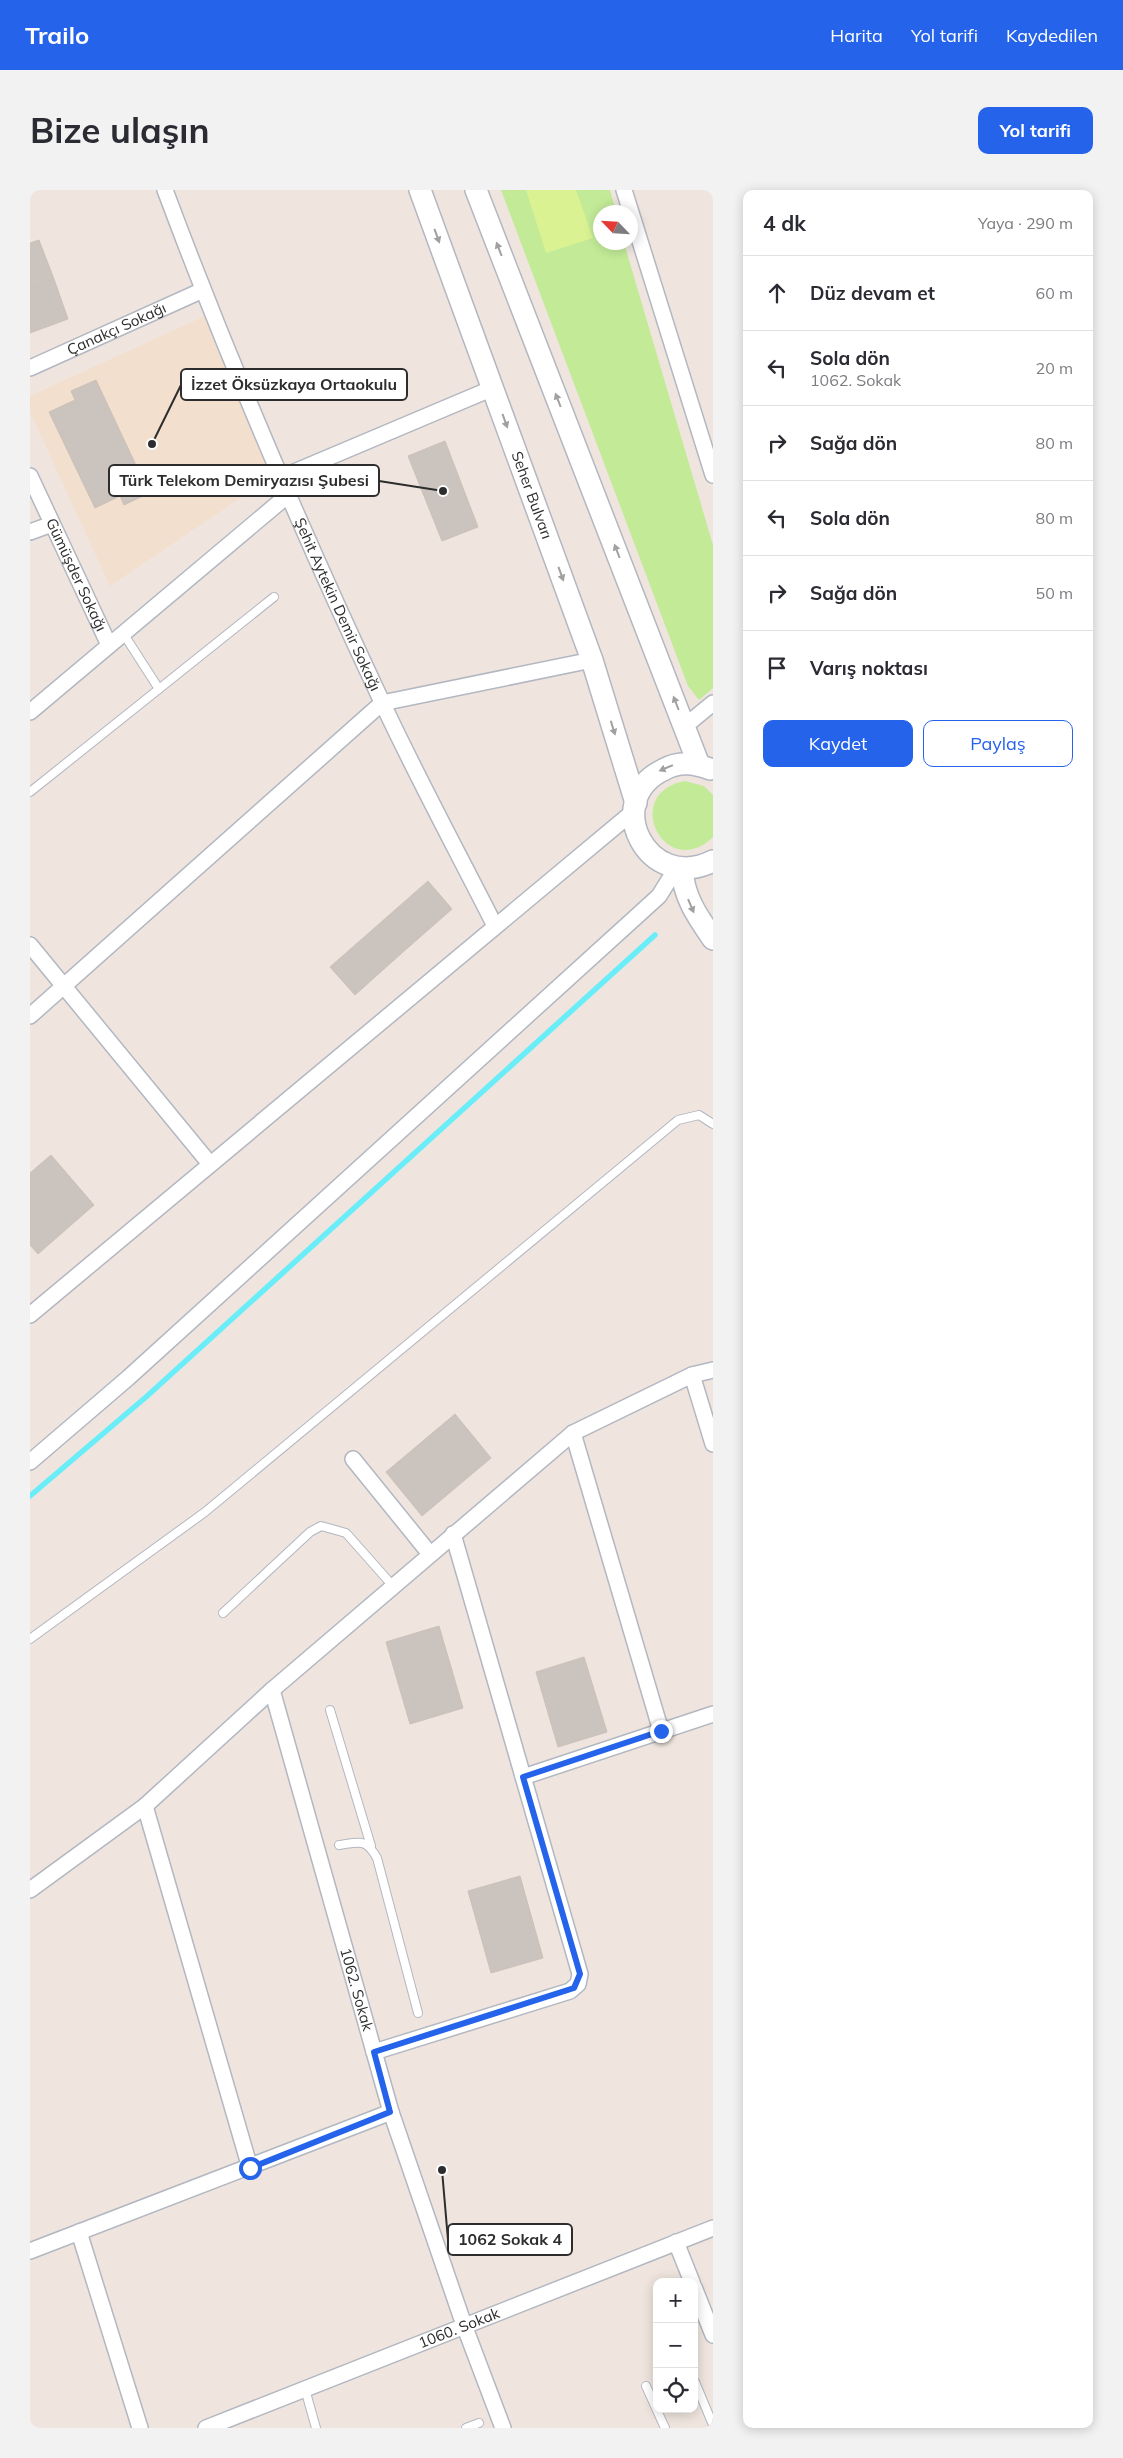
<!DOCTYPE html>
<html lang="tr">
<meta charset="utf-8">
<style>
body{margin:0;font-family:Mulish,sans-serif;background:#f2f2f3;color:#2b2b33}
.controls{position:absolute;right:15px;bottom:15px;display:grid;overflow:hidden;border-radius:10px;box-shadow:0 2px 12px #0003}
.controls button{width:45px;height:45px;display:grid;place-items:center;padding:0;border:0;border-bottom:1px solid #e1e1e2;background:#fff;color:#2b2b33;font:25px sans-serif}
.compass{position:absolute;left:563px;top:15px;width:45px;height:45px;border-radius:50%;background:#fff;box-shadow:0 2px 12px #0003;rotate:295deg}
.stop{position:absolute;width:15px;height:15px;margin:-11px;border:4px solid #2563eb;border-radius:50%;background:#fff}
.stop.end{background:#2563eb;border-color:#fff;box-shadow:0 1px 5px #0008}
.list{margin:0;padding:0;list-style:none}
h2{display:flex;justify-content:space-between;align-items:center;height:65px;margin:0;padding:0 20px;font-size:21px}
h2 small{font-size:16px;font-weight:400;color:#7c7c81}
.list li{display:grid;grid-template-columns:32px 1fr auto;gap:15px;align-items:center;box-sizing:border-box;height:75px;padding:0 20px;border-top:1px solid #e1e1e2}
.list b{display:block;font-size:19px;white-space:nowrap}
.list p{margin:0;font-size:16px;white-space:nowrap;color:#7c7c81}
.list em{font-size:16px;font-style:normal;color:#7c7c81}
.actions{display:flex;gap:10px;padding:15px 20px}
.actions a{flex:1;padding:11px 0;border:1px solid #2563eb;border-radius:10px;text-align:center;font-size:18px;color:#2563eb}
.actions .main{background:#2563eb;color:#fff}
.icon{flex:none;width:28px;height:28px;fill:none;stroke:currentColor;stroke-width:2;stroke-linecap:round;stroke-linejoin:round}
.map{position:relative;flex:none;width:683px;height:2238px;overflow:hidden;border-radius:10px}
header{display:flex;align-items:center;gap:30px;box-sizing:border-box;height:70px;padding:0 25px;background:#2563eb;color:#fff}
header strong{font-size:24px}
nav{display:flex;gap:28px;margin-inline-start:auto;font-size:18px}
.intro{display:flex;align-items:center;justify-content:space-between;box-sizing:border-box;height:120px;padding:0 30px}
h1{margin:0;font-size:35px}
.button{padding:12px 22px;border-radius:10px;background:#2563eb;color:#fff;font-size:18px;font-weight:700}
main{display:flex;gap:30px;padding:0 30px}
aside{flex:1;background:#fff;border-radius:10px;box-shadow:0 2px 12px #0003}
.map>svg:first-child{display:block}
</style>
<header>
<strong>Trailo</strong>
<nav><a>Harita</a><a>Yol tarifi</a><a>Kaydedilen</a></nav>
</header>
<div class="intro"><h1>Bize ulaşın</h1><a class="button">Yol tarifi</a></div>
<main>
<div class="map">
<svg width="683" height="2238" viewBox="0 0 683 2238">
<rect width="100%" height="100%" fill="#efe5de"/>
<path fill="#f2dfcd" d="M177,125l66,161 -163,110 -80,-174v-16z"/>
<g fill="#c2ea97">
<path d="M471,0h109l6,22h-16v30l24,1 89,302v143l-14,12 -11,-14z"/>
<path d="M655,591l19,5 9,9v42c-48,46 -93,-44 -28,-56z"/>
</g>
<path fill="#daf292" d="M496,0h50l17,48 -47,15z"/>
<g fill="none" stroke-linecap="round" stroke-linejoin="round">
<path stroke="#69edf9" stroke-width="5.5" d="M0,1306l116,-99 509,-462"/>
</g>
<g fill="#cbc3bd" stroke="#cbc1b7">
<path d="M9,50l15,39 -24,9v-45z"/>
<path d="M24,89l14,40 -38,14v-45z"/>
<path d="M66,190l53,113 -25,12 -4,-9 -25,12 -46,-96 26,-12 -4,-9z"/>
<path d="M415,251l33,86 -36,14 -34,-85z"/>
<path d="M398,691l24,28 -49,43 -24,-28z"/>
<path d="M349,734l24,28 -48,43 -25,-28z"/>
<path d="M21,965l43,50 -56,49 -8,-9v-72z"/>
<path d="M425,1224l36,44 -69,58 -36,-44z"/>
<path d="M409,1436l24,82 -53,16 -24,-82z"/>
<path d="M554,1467l23,75 -49,15 -22,-75z"/>
<path d="M490,1686l23,82 -52,15 -23,-82z"/>
</g>
<g fill="none" stroke-linecap="round" stroke-linejoin="round">
<g stroke="#b2b7c1" stroke-width="10">
<g id="service">
<path d="M93,443l36,56"/>
<path d="M0,602l244,-195"/>
<path d="M193,1423l87,-81 11,-6 25,7 47,53"/>
<path d="M0,1449l175,-127 473,-392 21,-5 14,9"/>
<path d="M300,1520l41,136"/>
<path d="M309,1655c21,-3 27,-7 38,13l41,155"/>
<path d="M665,2192l18,43"/>
<path d="M616,2196l19,42"/>
<path d="M275,2199l11,39"/>
<path d="M436,2238l13,-5"/>
</g>
</g>
<g stroke="#b2b7c1" stroke-width="18">
<g id="minor">
<path id="s1" d="M135,0c65,174 138,344 217,512 35,75 75,149 113,224"/>
<path d="M594,0l89,285"/>
<path id="s2" d="M0,178l173,-78"/>
<path id="s3" d="M0,286l79,169"/>
<path d="M250,288l213,-90"/>
<path d="M0,342l22,-8"/>
<path d="M0,522l258,-217"/>
<path d="M655,536l28,-23"/>
<path d="M0,755l180,219"/>
<path d="M0,826l352,-313 210,-43"/>
<path d="M0,1125l604,-504"/>
<path d="M662,1185l21,69"/>
<path d="M543,1243l88,298"/>
<path d="M323,1269l77,95"/>
<path d="M0,1272l98,-84 531,-482 18,-29"/>
<path id="s4" d="M242,1500l119,422 73,213 39,103"/>
<path d="M493,1587l190,-63"/>
<path d="M115,1616l105,362"/>
<path d="M0,1700l115,-84 127,-116 301,-257 119,-58 21,-5"/>
<path d="M344,1862l196,-61 8,-7 2,-10 -127,-440"/>
<path d="M49,2042l61,196"/>
<path d="M646,2052l16,40"/>
<path d="M0,2061l361,-139"/>
<path d="M664,2097l19,48"/>
<path id="s5" d="M176,2238l507,-200"/>
</g>
</g>
<g stroke="#b2b7c1" stroke-width="24">
<g id="secondary">
<path id="s6" d="M390,0l172,470 44,143"/>
<path d="M446,0l223,575"/>
<path d="M680,579c-16,-6 -31,-8 -47,1 -62,30 -16,124 50,91"/>
<path d="M652,678c1,28 15,48 31,71"/>
</g>
</g>
<use href="#service" stroke="#fff" stroke-width="8"/>
<use href="#minor" stroke="#fff" stroke-width="15"/>
<use href="#secondary" stroke="#fff" stroke-width="21"/>
</g>
<defs><path id="oneway-solid" d="M-6-.8H1V-3.2L6.5 0L1 3.2V.8H-6Z" transform="scale(1.25)"/></defs>
<g fill="#a0a0a0">
<use href="#oneway-solid" transform="translate(407 46) rotate(70)"/>
<use href="#oneway-solid" transform="translate(469 59) rotate(-111)"/>
<use href="#oneway-solid" transform="translate(528 210) rotate(-111)"/>
<use href="#oneway-solid" transform="translate(475 231) rotate(70)"/>
<use href="#oneway-solid" transform="translate(587 361) rotate(-111)"/>
<use href="#oneway-solid" transform="translate(531 384) rotate(70)"/>
<use href="#oneway-solid" transform="translate(646 513) rotate(-111)"/>
<use href="#oneway-solid" transform="translate(583 538) rotate(73)"/>
<use href="#oneway-solid" transform="translate(636 578) rotate(157)"/>
<use href="#oneway-solid" transform="translate(661 716) rotate(67)"/>
</g>
<g fill="none" stroke-linecap="round" stroke-linejoin="round">
<path stroke="#2563eb" stroke-width="6" d="M220,1978l140,-56 -16,-60 200,-64 6,-14 -57,-197 138,-46"/>
</g>
<g text-anchor="middle" stroke-width="5" stroke-linejoin="round" paint-order="stroke">
<g font-size="15" fill="#2d2d2d" stroke="#fff">
<text dy="5" stroke="none"><textPath href="#s2" startOffset="95">Çanakçı Sokağı</textPath></text>
<text dy="5" stroke="none"><textPath href="#s6" startOffset="325">Seher Bulvarı</textPath></text>
<text dy="5" stroke="none"><textPath href="#s3" startOffset="109">Gümüşder Sokağı</textPath></text>
<text dy="5" stroke="none"><textPath href="#s1" startOffset="449">Şehit Aytekin Demir Sokağı</textPath></text>
<text dy="5" stroke="none"><textPath href="#s4" startOffset="311">1062. Sokak</textPath></text>
<text dy="5" stroke="none"><textPath href="#s5" startOffset="272">1060. Sokak</textPath></text>
</g>
</g>
<path fill="none" stroke="#2d2d2d" stroke-width="2" d="M122 254L151 195M413 301L349 291M412 1980L418 2050"/>
<g fill="#2d2d2d" stroke="#fff" stroke-width="2">
<circle cx="122" cy="254" r="5"/>
<circle cx="413" cy="301" r="5"/>
<circle cx="412" cy="1980" r="5"/>
</g>
<g fill="#fff" stroke="#2d2d2d" stroke-width="2">
<rect x="151" y="179" width="226" height="31" rx="5"/>
<rect x="79" y="275" width="270" height="31" rx="5"/>
<rect x="418" y="2034" width="124" height="31" rx="5"/>
</g>
<g font-size="16" text-anchor="middle" font-weight="bold" fill="#2d2d2d">
<text x="264" y="200">İzzet Öksüzkaya Ortaokulu</text>
<text x="214" y="296">Türk Telekom Demiryazısı Şubesi</text>
<text x="480" y="2055">1062 Sokak 4</text>
</g>
</svg>
<div class="controls">
<button>+</button>
<button>−</button>
<button><svg class="icon" aria-label="locate" viewBox="0 0 24 24"><circle cx="12" cy="12" r="6"/><path d="M12 2v4M12 18v4M2 12h4M18 12h4"/></svg></button>
</div>
<svg class="compass" viewBox="-18 -18 36 36"><path d="M0-13l5 13h-10z" fill="#e53935"/><path d="M0 13l5-13h-10z" fill="#7c7c81"/></svg>
<div class="stop" style="left:220px;top:1978px"></div>
<div class="stop end" style="left:631px;top:1541px"></div>
</div>
<aside>
<h2>4 dk<small>Yaya · 290 m</small></h2>
<ul class="list">
<li><svg class="icon" aria-label="ahead" viewBox="0 0 24 24"><path d="M12 20V5M6 11l6-6 6 6"/></svg><div><b>Düz devam et</b></div><em>60 m</em></li>
<li><svg class="icon" aria-label="left" viewBox="0 0 24 24"><path d="M17 20v-9H6M10 6l-5 5 5 5"/></svg><div><b>Sola dön</b><p>1062. Sokak</p></div><em>20 m</em></li>
<li><svg class="icon" aria-label="right" viewBox="0 0 24 24"><path d="M7 20v-9h11M14 6l5 5-5 5"/></svg><div><b>Sağa dön</b></div><em>80 m</em></li>
<li><svg class="icon" aria-label="left" viewBox="0 0 24 24"><path d="M17 20v-9H6M10 6l-5 5 5 5"/></svg><div><b>Sola dön</b></div><em>80 m</em></li>
<li><svg class="icon" aria-label="right" viewBox="0 0 24 24"><path d="M7 20v-9h11M14 6l5 5-5 5"/></svg><div><b>Sağa dön</b></div><em>50 m</em></li>
<li><svg class="icon" aria-label="arrive" viewBox="0 0 24 24"><path d="M6 21V4h12l-3 4 3 4H6"/></svg><div><b>Varış noktası</b></div></li>
</ul>
<div class="actions"><a class="main">Kaydet</a><a>Paylaş</a></div>
</aside>
</main>
